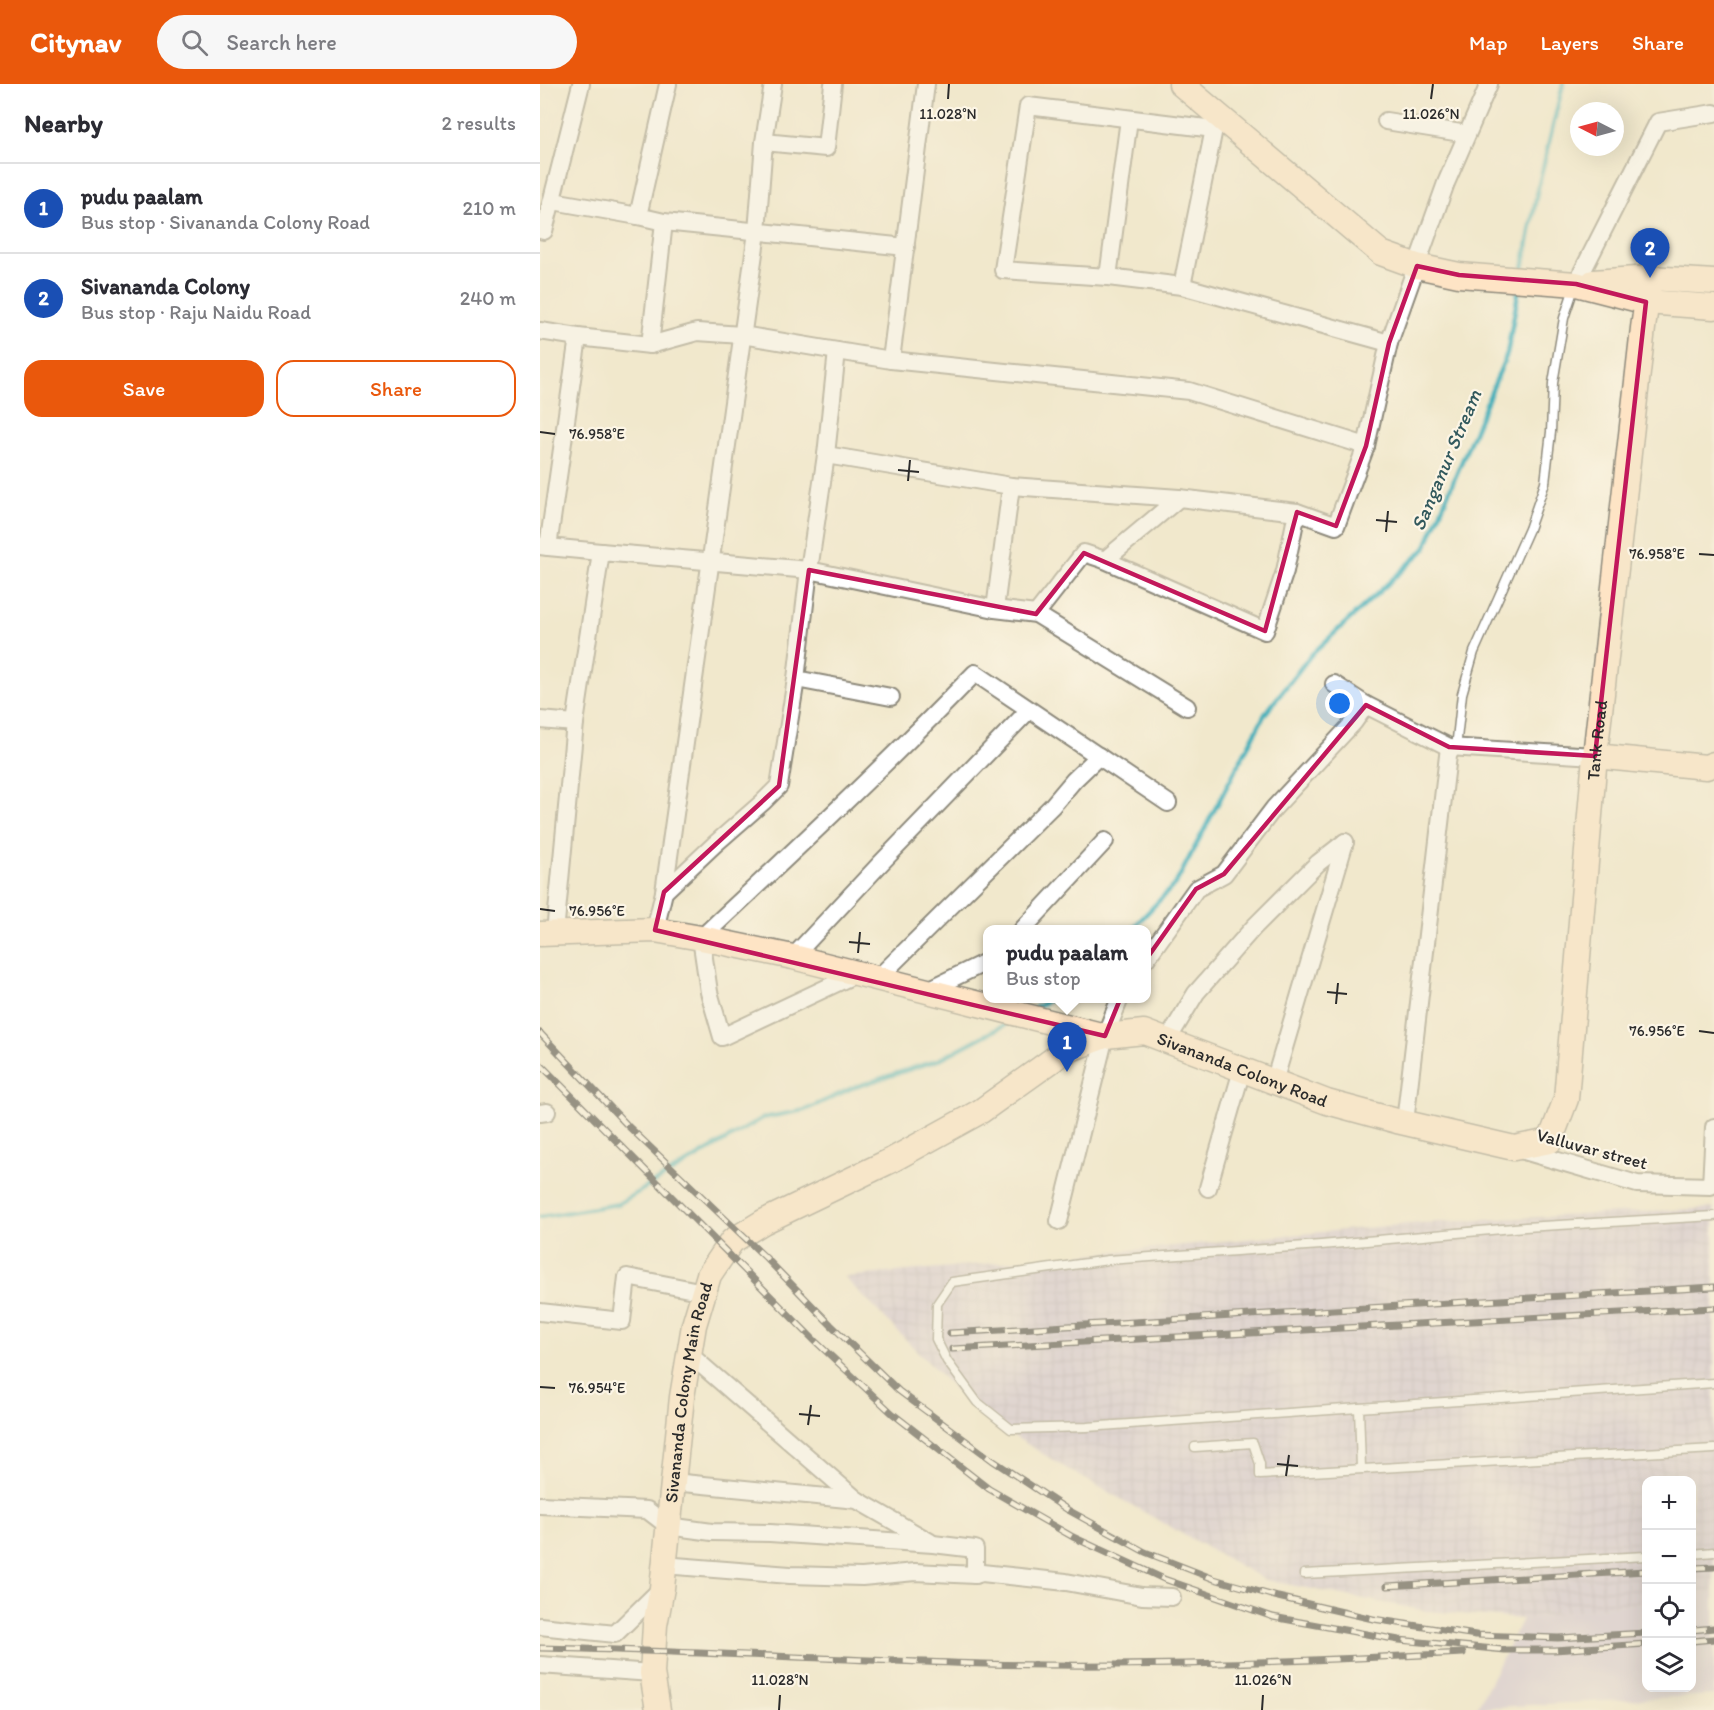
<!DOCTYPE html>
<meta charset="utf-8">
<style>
body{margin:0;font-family:Itim,sans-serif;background:#f7f7f7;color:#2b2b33}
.controls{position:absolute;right:18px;bottom:18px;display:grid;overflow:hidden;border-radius:12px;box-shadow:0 6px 24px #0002}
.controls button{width:54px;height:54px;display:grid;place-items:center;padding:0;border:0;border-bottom:2px solid #e1e1e2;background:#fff;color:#2b2b33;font:30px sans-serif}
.compass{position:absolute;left:1030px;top:18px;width:54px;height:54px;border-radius:50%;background:#fff;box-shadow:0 6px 24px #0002;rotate:276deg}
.you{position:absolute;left:800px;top:620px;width:21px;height:21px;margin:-15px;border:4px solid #fff;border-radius:50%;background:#1a73e8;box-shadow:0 0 0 9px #1a73e833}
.badge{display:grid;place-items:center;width:39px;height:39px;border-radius:50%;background:#ea580c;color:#fff;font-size:20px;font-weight:700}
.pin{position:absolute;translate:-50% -50px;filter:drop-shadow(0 2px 3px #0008)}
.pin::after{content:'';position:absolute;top:32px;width:21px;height:18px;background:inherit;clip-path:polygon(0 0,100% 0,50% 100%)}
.popup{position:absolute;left:443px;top:841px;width:168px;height:78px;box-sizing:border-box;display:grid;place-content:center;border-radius:12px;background:#fff;filter:drop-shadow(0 2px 4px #0005);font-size:20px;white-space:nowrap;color:#7c7c81}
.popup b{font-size:22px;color:#2b2b33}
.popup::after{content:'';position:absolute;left:50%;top:100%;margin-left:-12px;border:12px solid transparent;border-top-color:#fff}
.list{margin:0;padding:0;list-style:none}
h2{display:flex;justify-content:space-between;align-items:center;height:78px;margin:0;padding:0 24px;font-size:26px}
h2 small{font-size:20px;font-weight:400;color:#7c7c81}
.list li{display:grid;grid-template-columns:39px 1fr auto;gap:18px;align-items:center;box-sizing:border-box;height:90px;padding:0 24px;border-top:2px solid #e1e1e2}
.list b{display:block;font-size:22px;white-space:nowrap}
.list p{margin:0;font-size:20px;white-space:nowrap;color:#7c7c81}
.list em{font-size:20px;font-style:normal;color:#7c7c81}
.actions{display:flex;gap:12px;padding:18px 24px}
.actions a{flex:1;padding:14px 0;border:2px solid #ea580c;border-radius:18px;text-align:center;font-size:21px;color:#ea580c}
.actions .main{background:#ea580c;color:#fff}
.icon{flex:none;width:33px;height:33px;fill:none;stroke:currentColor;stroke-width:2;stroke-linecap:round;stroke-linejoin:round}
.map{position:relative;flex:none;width:1174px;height:1626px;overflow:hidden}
header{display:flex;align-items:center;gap:36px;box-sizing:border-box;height:84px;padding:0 30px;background:#ea580c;color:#fff}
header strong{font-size:28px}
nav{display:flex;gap:33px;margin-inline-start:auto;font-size:21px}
.search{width:420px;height:54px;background:#f7f7f7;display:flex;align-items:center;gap:15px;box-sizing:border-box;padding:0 21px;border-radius:33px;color:#7c7c81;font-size:22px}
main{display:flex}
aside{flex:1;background:#fff}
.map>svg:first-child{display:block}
</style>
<header>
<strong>Citynav</strong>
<div class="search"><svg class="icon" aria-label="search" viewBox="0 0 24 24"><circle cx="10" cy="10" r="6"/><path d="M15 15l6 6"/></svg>Search here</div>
<nav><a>Map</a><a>Layers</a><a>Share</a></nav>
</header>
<main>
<aside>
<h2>Nearby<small>2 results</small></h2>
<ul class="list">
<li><span class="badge" style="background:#1a4fb4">1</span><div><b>pudu paalam</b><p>Bus stop · Sivananda Colony Road</p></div><em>210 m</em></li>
<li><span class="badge" style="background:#1a4fb4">2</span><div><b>Sivananda Colony</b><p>Bus stop · Raju Naidu Road</p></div><em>240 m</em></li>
</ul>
<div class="actions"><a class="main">Save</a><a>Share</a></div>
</aside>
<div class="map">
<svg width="1174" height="1626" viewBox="0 0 1174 1626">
<defs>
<pattern id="industrial-grid" width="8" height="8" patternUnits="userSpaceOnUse" patternTransform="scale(1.5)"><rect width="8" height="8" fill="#ccbfd4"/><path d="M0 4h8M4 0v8" fill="none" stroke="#afa4b6"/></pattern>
</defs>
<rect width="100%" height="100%" fill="#fcf5e5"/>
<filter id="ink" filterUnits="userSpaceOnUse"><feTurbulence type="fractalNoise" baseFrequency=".0167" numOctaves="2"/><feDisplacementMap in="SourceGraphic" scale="12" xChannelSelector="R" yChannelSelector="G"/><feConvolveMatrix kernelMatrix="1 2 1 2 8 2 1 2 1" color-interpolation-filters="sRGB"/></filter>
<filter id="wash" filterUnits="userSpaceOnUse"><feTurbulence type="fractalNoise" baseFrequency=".008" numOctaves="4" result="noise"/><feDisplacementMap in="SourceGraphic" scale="24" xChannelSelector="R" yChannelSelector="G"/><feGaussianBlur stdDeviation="1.35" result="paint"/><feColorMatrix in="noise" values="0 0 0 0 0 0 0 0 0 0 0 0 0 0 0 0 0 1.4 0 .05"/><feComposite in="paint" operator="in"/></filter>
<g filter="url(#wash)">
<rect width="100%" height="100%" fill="#f1e8cc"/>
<path fill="url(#industrial-grid)" d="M1174,1124v384l-22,3v-115h-46v121l-124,18 -96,-8 -161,-31 -196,-110 -89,-55 -136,-138 573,-54z"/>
<path fill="#ccbfd4" d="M1174,1508v103l-237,13 45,-89 124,-18v87h46v-93z"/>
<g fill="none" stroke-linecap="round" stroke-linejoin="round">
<g stroke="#3fafba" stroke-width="4.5">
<path d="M982,190l16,-86 25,-104"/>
<path d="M591,846l45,-47 89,-169 45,-58 115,-107 82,-195 12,-66"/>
<path d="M495,924l18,-10"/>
<path d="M0,1133l78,-13 145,-86 42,-8 47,-22 86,-28 74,-39"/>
</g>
</g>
</g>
<g filter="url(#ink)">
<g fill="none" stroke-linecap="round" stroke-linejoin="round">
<g stroke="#8e8a7c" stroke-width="11">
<g id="lane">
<path d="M916,664l6,-54 12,-42 55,-123 16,-46 6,-51 2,-49 11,-65 11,-33"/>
<path d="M1174,1132l-189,11 -204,18 -213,15 -156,22 -15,22 -1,35 11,22 30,41 34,27 76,-2 627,-44"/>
<path d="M819,1324l2,60"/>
<path d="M655,1363l58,-4 7,21v11l454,-26"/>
<path d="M1152,1470l22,-2"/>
<path d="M764,1490l342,-18"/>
</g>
</g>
<g stroke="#8e8a7c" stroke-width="20">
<g id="street">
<path d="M846,37l81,13"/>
<path d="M674,45l-186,-23 -25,164 105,7 74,9 207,57"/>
<path d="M224,58l62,6 7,-64"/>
<path d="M13,117l85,15 30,-132"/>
<path d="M98,132l26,6 242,25"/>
<path d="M0,146l4,1 37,-147"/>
<path d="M568,193l21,-158"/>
<path d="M1036,200l82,-162 56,-9"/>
<path d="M642,202l34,-167"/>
<path d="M0,247l38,6 72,8 47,-13 45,3 149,25 298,31 177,55"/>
<path d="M110,261l14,-123"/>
<path d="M351,276l35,-276"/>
<path d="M286,371l185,31 168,12 118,14 39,14 30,-80 23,-103 57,-160 43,-99"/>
<path d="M0,462l8,1 30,-210"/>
<path d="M8,463l53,5"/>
<path d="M565,476l160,71 20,-60 12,-59"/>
<path d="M455,525l16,-123"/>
<path d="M496,530l48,-61 21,7 74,-62"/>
<path d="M256,595l95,18"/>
<path d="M826,621l83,42"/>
<path d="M0,636l35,3"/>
<path d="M124,808l51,-48 48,-42 16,-16 17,-107 13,-109 17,-115 11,-104"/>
<path d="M115,846l9,-38 93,-660 7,-90 9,-58"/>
<path d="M482,846l83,-89"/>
<path d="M15,849l20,-210 26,-171 208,18 186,39 41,5 151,93"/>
<path d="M253,873l87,-93 149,-154"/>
<path d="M606,875l50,-70 28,-15 50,-66 80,-86 12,-17 -32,-21"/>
<path d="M316,890l-134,63 -13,-45 -8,-54c93,-87 186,-174 274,-265l193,130"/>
<path d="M337,895l175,-173 22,-26 25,-24"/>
<path d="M386,907l62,-30"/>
<path d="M627,957l29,-48 58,-66 64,-64 27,-21"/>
<path d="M734,998l71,-240"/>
<path d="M0,1029l7,-1"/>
<path d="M865,1038l44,-375 146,9"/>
<path d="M977,1065l120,35 74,2 3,-59"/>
<path d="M668,1104l34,-118"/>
<path d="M519,1137l46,-185 15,-38"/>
<path d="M0,1228l82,9 5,-44 77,15"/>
<path d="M149,1270l168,146"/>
<path d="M133,1398l184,18 73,42"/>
<path d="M0,1421l107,5 21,16 44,6 58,1 163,11 42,5v26"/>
<path d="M123,1481l127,10 72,2 53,-5 60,3 7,-2 84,9 76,14 30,1"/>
<path d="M0,1542l75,8 47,-46"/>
<path d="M0,1581l112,8"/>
</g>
</g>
<g stroke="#8e8a7c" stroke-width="27">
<g id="secondary">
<path d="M641,0l200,169 36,13 42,9 117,9 70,18 68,5"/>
<path d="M1053,198l57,-4 64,4"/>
<path d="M1055,672l111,11 8,-3"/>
<path d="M0,850l115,-4 46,8 92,19 312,79"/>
<path id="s1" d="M118,1626l-6,-37 3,-48 7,-37 20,-191 12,-72 15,-50 23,-34 31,-19 129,-62 89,-49 84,-60 40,-15 39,-4 183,70 70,19 117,27 36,-7 16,-42 29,-343 48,-428 7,-50"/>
</g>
</g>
<use href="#lane" stroke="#fff" stroke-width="8"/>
<use href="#street" stroke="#fff" stroke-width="16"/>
<use href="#secondary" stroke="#fee4c5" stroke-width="24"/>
<g stroke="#2b2b2b" stroke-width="7">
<g id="rail">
<path d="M0,949l88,93 138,132 65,67 68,66 93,69 76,50 77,42 69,27 64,18 95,22 103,16 82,3 88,-5"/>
<path d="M0,980l275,277 78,73 96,75 84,48 91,42 109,38 126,23 106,10h49l92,-6"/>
<path d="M410,1249l764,-46"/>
<path d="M412,1265l762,-41"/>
<path d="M1152,1484l22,-1"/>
<path d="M847,1502l259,-15"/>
<path d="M1152,1546l22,-2"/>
<path d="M1152,1557l22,-2"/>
<path d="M0,1564c149,3 297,12 445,16 160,4 319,-3 478,-11"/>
</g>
</g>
<use href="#rail" stroke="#fcf5e5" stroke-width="4.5" stroke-dasharray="14" stroke-linecap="butt"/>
</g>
</g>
<path d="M0 0H1174V1626H0ZM877,182l42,9 117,9 70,18 -51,454 -146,-9 -83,-42 -142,169 -28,15 -73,103 -18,44 -450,-106 9,-38 115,-106 30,-216 227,44 48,-61 181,78 32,-119 39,14 30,-80 23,-103z" fill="#f1e8cc" fill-opacity=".55" fill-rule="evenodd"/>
<path fill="none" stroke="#c2185b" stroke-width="4.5" stroke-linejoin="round" d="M877,182l42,9 117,9 70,18 -51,454 -146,-9 -83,-42 -142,169 -28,15 -73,103 -18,44 -450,-106 9,-38 115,-106 30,-216 227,44 48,-61 181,78 32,-119 39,14 30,-80 23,-103z"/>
<path fill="none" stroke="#2b2b2b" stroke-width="2" d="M408,15l1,-15M891,15l2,-15M0,348l15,2M358,386l21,2M368,397l2,-21M836,436l21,2M846,448l2,-21M1159,470l15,1M0,825l15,2M309,858l21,2M318,869l2,-21M787,908l20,2M796,920l2,-21M1159,947l15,2M0,1303l15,1M259,1330l21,2M268,1341l3,-20M737,1380l21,2M746,1392l3,-21M239,1626l1,-15M722,1626l1,-15"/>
<g text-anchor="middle" stroke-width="4.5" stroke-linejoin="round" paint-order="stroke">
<g font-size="18" fill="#2b2b2b" stroke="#fcf5e5">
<text dy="6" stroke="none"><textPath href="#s1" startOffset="1778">Tank Road</textPath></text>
<text dy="6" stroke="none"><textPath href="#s1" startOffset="1053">Sivananda Colony Road</textPath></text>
<text transform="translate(1052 1065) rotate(15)" y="6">Valluvar street</text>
<text dy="6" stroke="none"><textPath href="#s1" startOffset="321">Sivananda Colony Main Road</textPath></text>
</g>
<g font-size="20" font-style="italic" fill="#32595d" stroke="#fcf5e5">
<text transform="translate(906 376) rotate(-67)" y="7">Sanganur Stream</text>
</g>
</g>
<g font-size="15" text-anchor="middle" fill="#2b2b2b" stroke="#fcf5e5" stroke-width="4.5" stroke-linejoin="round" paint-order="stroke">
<text x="408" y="35">11.028°N</text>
<text x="891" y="35">11.026°N</text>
<text x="57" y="355">76.958°E</text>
<text x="1117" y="475">76.958°E</text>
<text x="57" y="832">76.956°E</text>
<text x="1117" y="952">76.956°E</text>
<text x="57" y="1309">76.954°E</text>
<text x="240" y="1601">11.028°N</text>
<text x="723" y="1601">11.026°N</text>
</g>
</svg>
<div class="controls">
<button>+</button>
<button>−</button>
<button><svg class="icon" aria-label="locate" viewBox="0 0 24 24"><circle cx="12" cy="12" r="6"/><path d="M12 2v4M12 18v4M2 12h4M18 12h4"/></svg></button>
<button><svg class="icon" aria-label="layers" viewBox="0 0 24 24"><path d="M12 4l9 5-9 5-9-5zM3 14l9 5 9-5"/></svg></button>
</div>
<svg class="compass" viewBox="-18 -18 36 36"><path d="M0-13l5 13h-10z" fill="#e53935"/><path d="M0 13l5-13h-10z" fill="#7c7c81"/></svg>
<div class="you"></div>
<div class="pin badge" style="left:527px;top:988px;background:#1a4fb4">1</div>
<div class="popup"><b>pudu paalam</b>Bus stop</div>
<div class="pin badge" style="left:1110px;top:194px;background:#1a4fb4">2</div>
</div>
</main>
